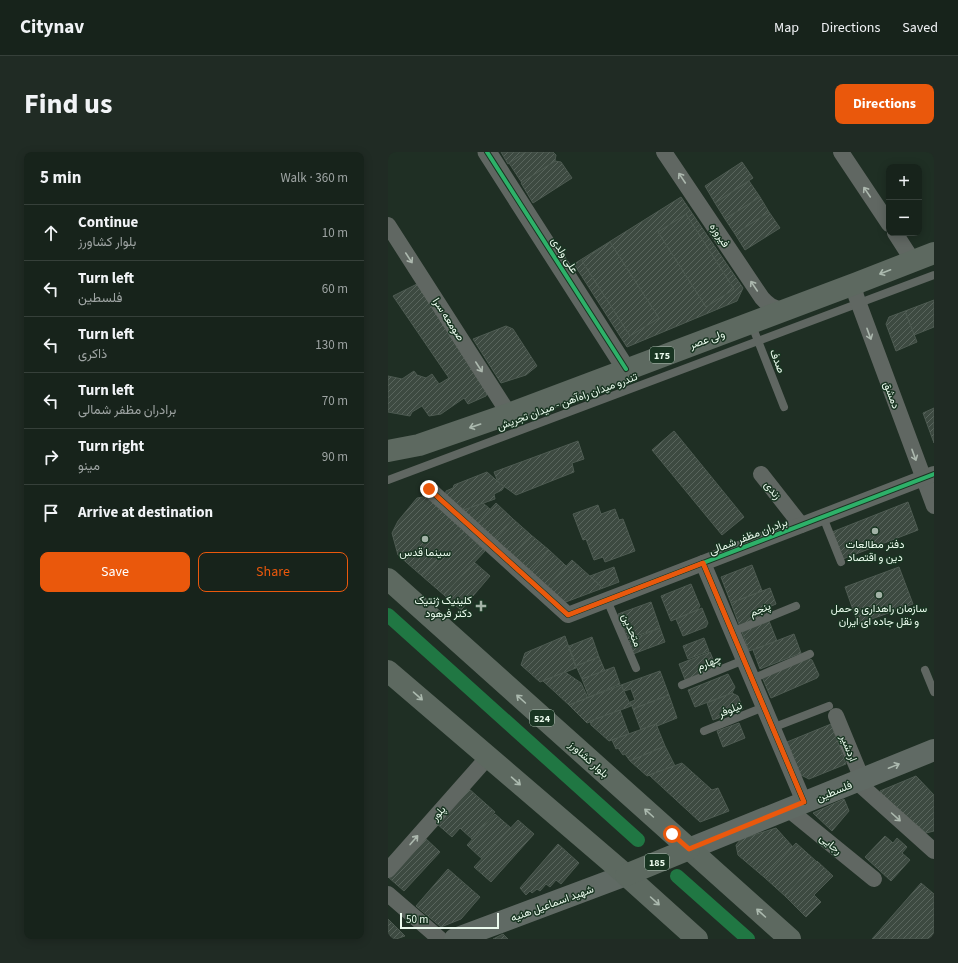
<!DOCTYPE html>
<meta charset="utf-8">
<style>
body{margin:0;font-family:"Source Sans 3",Vazirmatn,sans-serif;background:#202b24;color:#f1f3f6}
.controls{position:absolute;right:12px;top:12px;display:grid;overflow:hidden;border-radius:8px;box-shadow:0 2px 10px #0003}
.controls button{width:36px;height:36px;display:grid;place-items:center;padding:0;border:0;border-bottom:1px solid #36403a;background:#17231b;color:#f1f3f6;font:20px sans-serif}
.scale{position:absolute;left:12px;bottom:10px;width:99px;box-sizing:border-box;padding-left:4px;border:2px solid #eafaed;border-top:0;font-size:11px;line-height:14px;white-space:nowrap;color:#eafaed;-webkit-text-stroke:3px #193522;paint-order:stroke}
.stop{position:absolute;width:12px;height:12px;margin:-9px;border:3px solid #ea580c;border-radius:50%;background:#fff}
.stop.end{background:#ea580c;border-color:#fff;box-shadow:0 1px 4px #0008}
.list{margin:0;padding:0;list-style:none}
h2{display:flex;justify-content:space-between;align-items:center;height:52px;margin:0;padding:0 16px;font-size:17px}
h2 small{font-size:13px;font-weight:400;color:#9ea4a3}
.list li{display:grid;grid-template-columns:26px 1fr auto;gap:12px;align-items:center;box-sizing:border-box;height:56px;padding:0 16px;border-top:1px solid #36403a}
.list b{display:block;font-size:15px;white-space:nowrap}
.list p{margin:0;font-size:13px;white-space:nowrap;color:#9ea4a3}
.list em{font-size:13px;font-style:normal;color:#9ea4a3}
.actions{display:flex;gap:8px;padding:12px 16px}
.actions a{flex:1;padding:9px 0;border:1px solid #ea580c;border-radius:8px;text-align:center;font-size:14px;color:#ea580c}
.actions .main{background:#ea580c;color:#fff}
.icon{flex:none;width:22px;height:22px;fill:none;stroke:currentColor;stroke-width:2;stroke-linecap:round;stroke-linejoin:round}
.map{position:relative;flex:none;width:546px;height:787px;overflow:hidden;border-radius:8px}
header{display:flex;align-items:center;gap:24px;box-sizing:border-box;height:56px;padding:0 20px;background:#17231b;border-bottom:1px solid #36403a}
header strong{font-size:19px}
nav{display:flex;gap:22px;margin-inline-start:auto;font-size:14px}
.intro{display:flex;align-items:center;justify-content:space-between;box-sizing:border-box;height:96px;padding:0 24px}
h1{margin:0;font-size:28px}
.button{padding:10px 18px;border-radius:8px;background:#ea580c;color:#fff;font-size:14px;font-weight:700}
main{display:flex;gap:24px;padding:0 24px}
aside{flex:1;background:#17231b;border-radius:8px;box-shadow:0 2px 10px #0003}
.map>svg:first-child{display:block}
</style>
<header>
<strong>Citynav</strong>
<nav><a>Map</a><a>Directions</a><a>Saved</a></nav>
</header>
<div class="intro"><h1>Find us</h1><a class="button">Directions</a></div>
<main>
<aside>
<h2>5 min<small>Walk · 360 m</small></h2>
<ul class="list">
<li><svg class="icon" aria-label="ahead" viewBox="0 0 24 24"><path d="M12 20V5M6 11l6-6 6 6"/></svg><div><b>Continue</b><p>بلوار کشاورز</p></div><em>10 m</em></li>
<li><svg class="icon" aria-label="left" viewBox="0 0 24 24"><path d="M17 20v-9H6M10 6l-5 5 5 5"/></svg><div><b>Turn left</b><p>فلسطین</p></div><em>60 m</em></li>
<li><svg class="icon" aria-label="left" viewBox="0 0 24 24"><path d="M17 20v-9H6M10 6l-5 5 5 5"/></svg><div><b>Turn left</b><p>ذاکری</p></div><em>130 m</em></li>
<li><svg class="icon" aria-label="left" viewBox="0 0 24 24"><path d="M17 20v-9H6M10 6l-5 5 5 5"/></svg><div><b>Turn left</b><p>برادران مظفر شمالی</p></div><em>70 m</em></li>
<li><svg class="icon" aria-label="right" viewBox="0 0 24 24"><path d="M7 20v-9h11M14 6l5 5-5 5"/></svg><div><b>Turn right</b><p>مینو</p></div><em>90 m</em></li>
<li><svg class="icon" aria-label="arrive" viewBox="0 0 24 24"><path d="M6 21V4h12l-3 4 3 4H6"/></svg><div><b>Arrive at destination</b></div></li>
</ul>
<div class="actions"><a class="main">Save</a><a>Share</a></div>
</aside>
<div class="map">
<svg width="546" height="787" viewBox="0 0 546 787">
<defs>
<pattern id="building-hatch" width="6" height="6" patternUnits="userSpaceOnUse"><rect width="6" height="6" fill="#3d4a41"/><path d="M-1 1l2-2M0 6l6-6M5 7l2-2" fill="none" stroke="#59655d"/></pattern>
</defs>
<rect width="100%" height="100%" fill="#1f2f24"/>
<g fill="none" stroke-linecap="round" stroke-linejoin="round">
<g stroke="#207743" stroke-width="14">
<path d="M0,463l250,225"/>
<path d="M289,724l71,63"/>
</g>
</g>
<g fill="url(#building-hatch)" stroke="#4e5b52">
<path d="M113,0h25l-18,12z"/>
<path d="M138,0h27l3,3 -1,6 -33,22 -13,-20z"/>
<path d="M167,9l6,1 11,16 -39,25 -12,-20z"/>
<path d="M354,10l11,16 -38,25 -10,-17z"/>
<path d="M361,29l11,16 -35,22 -10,-16z"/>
<path d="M293,45l62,91 -6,13 -110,46 -53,-83z"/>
<path d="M372,45l9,15 -34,22 -10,-15z"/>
<path d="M381,60l11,16 -35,22 -10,-16z"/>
<path d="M298,62l48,75 -28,18 -48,-75z"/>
<path d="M222,90l49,76 -29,18 -48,-75z"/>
<path d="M29,132l71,106 -2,6 -18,8 -4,-6 -23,16 -12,2 -7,-10 -10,6 -2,4 -22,-4v-36l14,3 12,-8 3,4 9,3 6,-4 7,10 10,-6 -56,-82z"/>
<path d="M546,148v27l-20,8 -9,-24z"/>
<path d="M517,159l12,31 -21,9 -10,-27 3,-7z"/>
<path d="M118,174l7,3 24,37 -11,9 -25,8 -28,-44z"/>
<path d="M546,256v35l-11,-30z"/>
<path d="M286,279l70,86 -22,18 -70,-85z"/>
<path d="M190,289l6,18 -12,4 2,9 -58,23 -18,-13 -4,-10z"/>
<path d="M99,320l17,15 -2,3 -8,4 1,5 -34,12 -16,-14 1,-6 7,-3 1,-3z"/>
<path d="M40,344l36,35 -42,45 -24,-21 -6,-22 6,-12 19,-23z"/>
<path d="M520,350l10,28 -75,29 -11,-27z"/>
<path d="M95,351l7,6 -14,16 -15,-14z"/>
<path d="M108,351l17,16 -19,22 -18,-16z"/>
<path d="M210,353l3,9 14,-5 4,11 4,-1 12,32 -30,11 -2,-5 -9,3 -8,-21 -3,1 -10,-26z"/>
<path d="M125,367l18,16 -20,22 -17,-16z"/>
<path d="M76,379l21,20 -41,44 -22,-19z"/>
<path d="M143,383l18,15 -20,23 -18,-16z"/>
<path d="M161,398l17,16 -20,22 -17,-15z"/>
<path d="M184,408l31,28 -40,15 -17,-15z"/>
<path d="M86,410l16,14 -29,34 -17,-15z"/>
<path d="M364,413l10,26 -31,12 -10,-26z"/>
<path d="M226,415l5,15 -16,6 -13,-12z"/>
<path d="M511,415l14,37 -55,20 -13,-37z"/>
<path d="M303,432l9,22 -3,4 -26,11 -10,-25z"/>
<path d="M382,436l6,16 -9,4 3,8 -30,11 -9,-24z"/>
<path d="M263,450l9,26 -33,11 -9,-25z"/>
<path d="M314,456l6,15 -2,4 -23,9 -7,-17z"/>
<path d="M381,469l8,20 -28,10 -7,-19z"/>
<path d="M272,476l5,14 -32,12 -5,-13z"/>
<path d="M406,482l7,19 -41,16 -7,-19z"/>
<path d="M177,484l11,32 -36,14 -19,-17 4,-12z"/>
<path d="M204,485l7,20 -23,9 -7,-20z"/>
<path d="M316,486l5,13 -21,8 -5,-13z"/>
<path d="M322,500l7,17 -31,13 -7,-18z"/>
<path d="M211,505l6,14 -23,8 -6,-13z"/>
<path d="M420,506l4,2 7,15 -2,3 -46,20 -9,-21z"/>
<path d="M226,515l6,17 -31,13 -7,-18z"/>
<path d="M272,519l9,24 -36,14 -3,-7 5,-2 -4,-11 -7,2 -3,-6z"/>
<path d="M177,520l16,11 7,15 -19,7 -26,-24z"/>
<path d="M340,522l7,13 -3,6 -37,14 -7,-17z"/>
<path d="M233,533l10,21 -44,17 -18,-18z"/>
<path d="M344,541l6,3 5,13 -30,11 -6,-17z"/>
<path d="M281,543l8,23 -20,8 -1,-2 -15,6 -8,-21z"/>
<path d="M232,558l9,24 -20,7 -18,-16 -1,-4z"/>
<path d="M351,571l6,15 -22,9 -6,-16z"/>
<path d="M268,572l9,22 -35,15 -5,-7 -2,1 -5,-7 -2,1 -4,-9z"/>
<path d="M443,572l15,40 -37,15 -8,-4 -14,-33z"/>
<path d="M277,594l10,20 -28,10 -17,-15z"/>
<path d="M294,611l30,27 6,-2 11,23 -29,11 -51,-47z"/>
<path d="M528,624l18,19v36l-8,2 -44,-38 -2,-4z"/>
<path d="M80,636l27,24 -23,27 -12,-11 -8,9 -16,-14z"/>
<path d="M456,647l5,12 -17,20 -19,-18z"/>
<path d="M107,662l16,14 -29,31 -15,-14z"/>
<path d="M130,668l16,14 -43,48 -17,-15z"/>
<path d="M388,676l17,19 -29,30 -26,-22 -2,-10 5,-6z"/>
<path d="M497,684l8,7 4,-5 10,9 -5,6 8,7 -19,21 -26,-24z"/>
<path d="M36,685l16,15 -36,39 -16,-14z"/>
<path d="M408,691l21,19 -32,34 -21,-19z"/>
<path d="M170,692l21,19 -18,21 -5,-4 -6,7 -4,-3 -6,7 -3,-2 -5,4 -2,-2 -4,4 -6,-7z"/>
<path d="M429,709l16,15 -19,19 7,7 -15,15 -21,-21z"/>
<path d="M60,717l32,28 -19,22 -20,8 -25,-21z"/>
<path d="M533,731l13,11v45h-62z"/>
<path d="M0,767l17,17 -9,3h-8z"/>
<path d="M115,782l5,5h-15z"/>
</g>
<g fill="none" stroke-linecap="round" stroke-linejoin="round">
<g stroke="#606762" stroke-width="8">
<path d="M363,171l33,84"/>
<path d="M0,328l546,-205"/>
<path d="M435,365l18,45"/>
<path d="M219,448l29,68"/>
<path d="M344,480l64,-26"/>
<path d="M537,518l9,22"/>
<path d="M364,527l58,-25"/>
<path d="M294,533l62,-25"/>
<path d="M384,576l57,-22"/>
<path d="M316,579l60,-24"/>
</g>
<g stroke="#606762" stroke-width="16">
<path d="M276,0l98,146c6,7 11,10 21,12"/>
<path d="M453,0l48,72"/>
<path d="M0,73l121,189"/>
<path d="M507,81l18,28"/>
<path d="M469,131l-2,7 1,6 78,210"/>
<path d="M373,322l40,51"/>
<path d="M41,337l139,126 366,-141"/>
<path d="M315,411l101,239"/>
<path d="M448,564l26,63"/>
<path d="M468,629l78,70"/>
<path d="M400,657l86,70"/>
<path d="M0,718l100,-113"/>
<path d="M0,742l52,45"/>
</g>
<path stroke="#606762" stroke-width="19" d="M99,0l139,217"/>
<g stroke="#606a64" stroke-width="22">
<path d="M301,697l245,-99"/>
<path d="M67,787l171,-64"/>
</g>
<g stroke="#5d6960" stroke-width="22">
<path d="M0,299l31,-6 90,-31 348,-131 77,-30"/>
<path d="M0,427l402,360"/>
<path d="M0,519l238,204 71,64"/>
<path d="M238,723l63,-26"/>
</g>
<g stroke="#193522" stroke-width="6">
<g id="cycleway">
<path d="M99,0l139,217"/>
<path d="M41,337l139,126 366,-141"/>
<path d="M315,411l101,239"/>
</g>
</g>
<use href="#cycleway" stroke="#2db169" stroke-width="4"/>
</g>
<defs><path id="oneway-shaft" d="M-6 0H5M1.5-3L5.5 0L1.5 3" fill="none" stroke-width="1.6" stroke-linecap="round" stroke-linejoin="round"/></defs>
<g stroke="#acb8ae">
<use href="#oneway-shaft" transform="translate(294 26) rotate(-124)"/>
<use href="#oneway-shaft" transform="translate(479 40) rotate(-124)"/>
<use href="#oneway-shaft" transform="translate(21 106) rotate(57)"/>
<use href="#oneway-shaft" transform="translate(366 134) rotate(-124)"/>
<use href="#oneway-shaft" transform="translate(481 182) rotate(70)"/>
<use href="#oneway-shaft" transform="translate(91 215) rotate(57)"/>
<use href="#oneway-shaft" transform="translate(526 303) rotate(70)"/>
<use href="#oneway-shaft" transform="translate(508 665) rotate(42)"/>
<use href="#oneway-shaft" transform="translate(26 688) rotate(-49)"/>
</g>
<g stroke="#abb9ae">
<use href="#oneway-shaft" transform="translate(497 120) rotate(159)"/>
<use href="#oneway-shaft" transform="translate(87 274) rotate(161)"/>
<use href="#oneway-shaft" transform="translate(30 544) rotate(41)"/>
<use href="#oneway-shaft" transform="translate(133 547) rotate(-138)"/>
<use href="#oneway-shaft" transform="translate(128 629) rotate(41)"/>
<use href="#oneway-shaft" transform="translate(261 661) rotate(-138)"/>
<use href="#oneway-shaft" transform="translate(267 749) rotate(42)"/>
<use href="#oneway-shaft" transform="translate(373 761) rotate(-138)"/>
</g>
<use stroke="#acb9af" href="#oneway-shaft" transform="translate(506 614) rotate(-22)"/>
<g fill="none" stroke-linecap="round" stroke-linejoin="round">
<path stroke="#ea580c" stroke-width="5" d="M41,337l139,126 135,-52 101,239 -115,47 -17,-15"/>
</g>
<g fill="#a3b3a7" stroke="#193522" stroke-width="1.5">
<circle cx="487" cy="379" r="4"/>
<circle cx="37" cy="387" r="4"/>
<circle cx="491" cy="443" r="4"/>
<path d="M91 448h4v4h4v4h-4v4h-4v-4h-4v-4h4z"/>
</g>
<g text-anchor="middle" stroke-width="3" stroke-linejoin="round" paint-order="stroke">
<g fill="#193522" stroke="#abbfb0" stroke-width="1">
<rect x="262" y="195" width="24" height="16" rx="3"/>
<rect x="142" y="558" width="24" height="16" rx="3"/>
<rect x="257" y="702" width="24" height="16" rx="3"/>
</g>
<g font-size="10" font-weight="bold" fill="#eafaed">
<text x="274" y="207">175</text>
<text x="154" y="570">524</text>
<text x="269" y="714">185</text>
</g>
<g font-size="11" fill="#eafaed" stroke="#193522">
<text transform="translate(332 83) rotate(56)" y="4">فیروزه</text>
<text transform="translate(177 103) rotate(57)" y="4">علی ولدی</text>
<text transform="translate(61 167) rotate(57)" y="4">صومعه سرا</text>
<text transform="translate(319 187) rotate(-20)" y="4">ولی عصر</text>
<text transform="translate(390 209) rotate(69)" y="4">صدف</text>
<text transform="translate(504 243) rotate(70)" y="4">دمشق</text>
<text transform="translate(179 249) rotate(-20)" y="4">تندرو میدان راه‌آهن - میدان تجریش</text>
<text transform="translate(385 338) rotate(51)" y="4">زندی</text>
<text transform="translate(360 384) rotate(-21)" y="4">برادران مظفر شمالی</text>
<text transform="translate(372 457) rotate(-22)" y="4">پنجم</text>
<text transform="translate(244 478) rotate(67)" y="4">متحدین</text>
<text transform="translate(321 510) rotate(-22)" y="4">چهارم</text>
<text transform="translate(342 557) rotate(-22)" y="4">نیلوفر</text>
<text transform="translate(461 596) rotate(68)" y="4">اردشیر</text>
<text transform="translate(201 607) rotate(42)" y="4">بلوار کشاورز</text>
<text transform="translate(446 639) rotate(-22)" y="4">فلسطین</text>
<text transform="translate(50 661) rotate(-49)" y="4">پلور</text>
<text transform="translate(443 692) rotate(40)" y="4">رجایی</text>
<text transform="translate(164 751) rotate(-20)" y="4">شهید اسماعیل هنیه</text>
</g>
<g font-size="11" fill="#eafaed" stroke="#193522">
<text x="487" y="396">دفتر مطالعات<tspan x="487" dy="13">دین و اقتصاد</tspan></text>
<text x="37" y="404">سینما قدس</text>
<text x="84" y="452" text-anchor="end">کلینیک ژنتیک<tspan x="84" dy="13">دکتر فرهود</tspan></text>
<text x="491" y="460">سازمان راهداری و حمل<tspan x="491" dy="13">و نقل جاده ای ایران</tspan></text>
</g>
</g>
</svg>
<div class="controls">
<button>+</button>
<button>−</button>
</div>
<div class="scale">50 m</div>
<div class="stop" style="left:284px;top:682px"></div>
<div class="stop end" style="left:41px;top:337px"></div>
</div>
</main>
